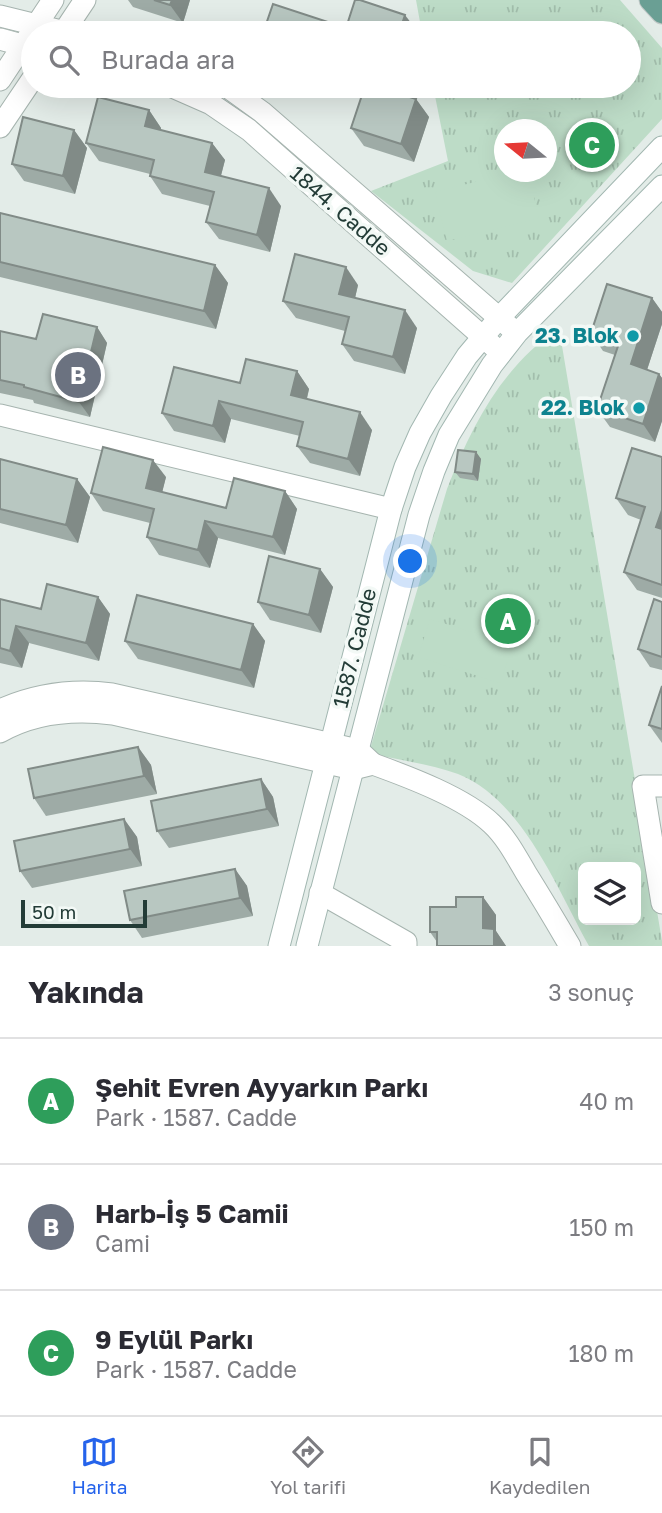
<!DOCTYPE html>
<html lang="tr">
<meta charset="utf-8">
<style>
body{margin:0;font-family:"Golos Text",sans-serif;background:#f2f2f3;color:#2b2b33}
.controls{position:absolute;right:21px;bottom:21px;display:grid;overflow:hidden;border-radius:10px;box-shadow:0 7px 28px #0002}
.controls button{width:63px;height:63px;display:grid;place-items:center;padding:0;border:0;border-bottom:2px solid #e1e1e2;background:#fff;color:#2b2b33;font:35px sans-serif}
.compass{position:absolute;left:494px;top:119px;width:63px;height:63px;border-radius:50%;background:#fff;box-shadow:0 7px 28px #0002;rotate:288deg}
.scale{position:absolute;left:21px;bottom:18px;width:126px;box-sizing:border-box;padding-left:7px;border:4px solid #233c37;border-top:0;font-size:19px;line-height:24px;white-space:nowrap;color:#233c37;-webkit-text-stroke:5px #f3f9f6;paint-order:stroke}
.you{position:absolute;left:411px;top:562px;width:24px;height:24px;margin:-18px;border:5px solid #fff;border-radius:50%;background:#1a73e8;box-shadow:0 0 0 10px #1a73e833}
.badge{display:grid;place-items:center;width:46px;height:46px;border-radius:50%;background:#2563eb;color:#fff;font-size:23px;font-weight:700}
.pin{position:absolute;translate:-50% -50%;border:4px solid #fff;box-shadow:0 2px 7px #0006}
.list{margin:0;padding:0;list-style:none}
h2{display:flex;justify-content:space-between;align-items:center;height:91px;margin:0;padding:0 28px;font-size:30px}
h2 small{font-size:23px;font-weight:400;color:#7c7c81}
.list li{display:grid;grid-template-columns:46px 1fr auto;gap:21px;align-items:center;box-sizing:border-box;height:126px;padding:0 28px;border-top:2px solid #e1e1e2}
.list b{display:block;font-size:26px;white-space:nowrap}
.list p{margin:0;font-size:23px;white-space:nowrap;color:#7c7c81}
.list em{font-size:23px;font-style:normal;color:#7c7c81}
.icon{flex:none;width:38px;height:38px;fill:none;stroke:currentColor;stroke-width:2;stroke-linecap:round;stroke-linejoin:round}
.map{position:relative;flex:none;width:662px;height:946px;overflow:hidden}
.search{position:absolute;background:#fff;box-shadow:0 7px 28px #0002;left:21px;right:21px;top:21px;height:77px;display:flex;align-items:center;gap:18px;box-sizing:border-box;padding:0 24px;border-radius:38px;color:#7c7c81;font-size:26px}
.sheet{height:469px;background:#fff}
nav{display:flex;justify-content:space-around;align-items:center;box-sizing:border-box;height:98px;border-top:2px solid #e1e1e2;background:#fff;font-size:19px;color:#7c7c81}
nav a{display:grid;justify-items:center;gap:4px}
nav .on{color:#2563eb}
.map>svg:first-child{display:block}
</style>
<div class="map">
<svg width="662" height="946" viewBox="0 0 662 946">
<defs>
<pattern id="park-tufts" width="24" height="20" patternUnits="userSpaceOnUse" patternTransform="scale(1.75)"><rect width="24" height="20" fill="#bddcc7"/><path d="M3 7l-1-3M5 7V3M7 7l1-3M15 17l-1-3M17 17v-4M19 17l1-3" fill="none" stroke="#a2beac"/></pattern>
</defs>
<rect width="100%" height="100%" fill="#e3ece8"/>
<g fill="url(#park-tufts)" fill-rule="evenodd">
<path d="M416,0h204l42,48v71l-150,164 -39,-12 -102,-80 77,-30 -15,-75h196v-53h-207zM504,130h42v42h-42z"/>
<path d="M559,328l103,613v5h-73c-32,-57 -66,-146 -131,-172 -27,-10 -61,-14 -89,-21l78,-264c25,-64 54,-121 112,-161zM583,867h53v53h-53z"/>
</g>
<g fill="#bddcc7">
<path d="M515,172h13l11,46 -92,23 -12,-49z"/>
<path d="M430,619l83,26 -13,38 -82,-26z"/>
</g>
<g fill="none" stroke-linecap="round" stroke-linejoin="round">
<g stroke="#a6b4af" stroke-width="23">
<g id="minor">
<path d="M0,415l391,94"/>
<path d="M662,786h-19l19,117"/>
<path d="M320,893l86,49v4"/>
</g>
</g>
<g stroke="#a6b4af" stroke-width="23">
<g id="tertiary">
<path d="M0,16l69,17"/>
<path d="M63,33l22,-33"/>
<path d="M0,39l33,9"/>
<path d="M0,80l53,-80"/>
<path d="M170,86l41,18 38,26 252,223"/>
<path d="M226,86l36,26 251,218"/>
<path d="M0,127l33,-49"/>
<path d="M0,710c36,-16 74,-21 112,-16l246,56 15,14 -20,5 -240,-55c-40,-5 -78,-2 -113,18"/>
<path d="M373,764c36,13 92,34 119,60 14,13 24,32 34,49 15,24 30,49 44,73"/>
</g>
</g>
<g stroke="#a2b7b1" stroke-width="23">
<g id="secondary">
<path d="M279,946l112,-437 14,-42 15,-34 21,-37 26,-40 32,-38 163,-171"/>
<path d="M307,946l112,-431 15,-44 15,-36 43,-70 25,-32 145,-147"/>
</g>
</g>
<g stroke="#c1c8c7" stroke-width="23">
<path id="primary" d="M650,0l12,13"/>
</g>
<use href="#minor" stroke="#fff" stroke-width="21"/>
<use href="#tertiary" stroke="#fff" stroke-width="21"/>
<use href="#secondary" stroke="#fff" stroke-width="21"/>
<use href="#primary" stroke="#6a9f94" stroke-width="21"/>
</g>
<g fill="#9eaba6">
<path d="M128,0h62l-7,23 -50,-16z"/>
<path d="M416,99l13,18 -15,45 -50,-16 -13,-18z"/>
<path d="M149,110l12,18v2l51,13 13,17 -4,16 60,30 -11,46 -51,-13 -13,-17 4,-16 -48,-12 -12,-18v-2l-51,-13 -13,-18z"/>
<path d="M74,130l13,18 -12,46 -51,-13 -12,-17z"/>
<path d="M0,213l215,52 13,18 -12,46 -216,-52z"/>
<path d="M358,285l-3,13 62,30 -12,46 -51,-13 -12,-17 3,-13 -49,-13 -13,-17z"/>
<path d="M652,298l10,14v12l-15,46 12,4 3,4v43l-7,21 -45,-15 -13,-18 18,-54 -12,-4 -12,-18z"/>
<path d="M97,327l10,16 -17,74 -56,-14 -1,-3 -33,-7v-62l36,8z"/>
<path d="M297,371l12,18 -2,10 65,31 -12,46 -50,-13 -13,-17 3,-10 -69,-17 -6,24 -51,-12 -12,-18 78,-30z"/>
<path d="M476,452l5,7 -3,22 -18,-3 -5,-6z"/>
<path d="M662,457v141l-25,-8 -13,-18 17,-52 -13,-5 -12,-17z"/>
<path d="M0,459l77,20 13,18 -12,46 -78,-20z"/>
<path d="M166,477l-4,15 64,16 59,-17 12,18 -12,46 -67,-17 -8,30 -51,-13 -12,-18 3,-14 -47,-12 -12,-18z"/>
<path d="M320,569l13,18 -12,46 -51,-13 -12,-18z"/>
<path d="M98,597l12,17 -11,47 -70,-18 -7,25 -22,-5v-64l41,10z"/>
<path d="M662,602v68l-12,-3 -12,-18z"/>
<path d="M253,624l12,17 -11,47 -116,-29 -13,-18z"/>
<path d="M662,686v57l-13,-18z"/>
<path d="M138,747l13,18 6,29 -111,22 -12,-18z"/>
<path d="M261,779l12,18 6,29 -110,22 -12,-17z"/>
<path d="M124,819l13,18 5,29 -110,22 -12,-17z"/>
<path d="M235,869l12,17 6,30 -111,22 -12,-18z"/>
<path d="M483,897l13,18v16l10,15h-69v-4l-7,-10 26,-25z"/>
</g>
<g fill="#818b87">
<path d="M172,0h18l-7,23 -13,-18z"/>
<path d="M405,15l13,17 -1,1h-18z"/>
<path d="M416,99l13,18 -15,45 -13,-18z"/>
<path d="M149,110l12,18 -4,16 -12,-18z"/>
<path d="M74,130l13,18 -12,46 -12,-18z"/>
<path d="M212,143l13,17 -8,30 -12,-18z"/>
<path d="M269,188l12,18 -11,46 -13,-17z"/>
<path d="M215,265l13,18 -12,46 -12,-18z"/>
<path d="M346,267l12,18 -6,26 -13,-17z"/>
<path d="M652,298l10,14v12l-19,58 -12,-18z"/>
<path d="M405,310l12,18 -12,46 -12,-17z"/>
<path d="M97,327l10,16 -17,74 -11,-15z"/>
<path d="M297,371l12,18 -6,24 -12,-18z"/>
<path d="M659,374l3,4v43l-7,21 -12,-18z"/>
<path d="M219,401l12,18 -6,24 -12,-17z"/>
<path d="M360,412l12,18 -12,46 -12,-17z"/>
<path d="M476,452l5,7 -3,22 -5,-7z"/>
<path d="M153,460l13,17 -7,28 -13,-17z"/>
<path d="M77,479l13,18 -12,46 -12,-18z"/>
<path d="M285,491l12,18 -12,46 -12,-18z"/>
<path d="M662,510v25l-6,-8z"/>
<path d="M205,521l13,17 -8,30 -12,-18z"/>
<path d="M320,569l13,18 -12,46 -12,-18z"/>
<path d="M98,597l12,17 -11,47 -13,-18z"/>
<path d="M253,624l12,17 -11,47 -13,-18z"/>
<path d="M16,626l13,17 -7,25 -12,-17z"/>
<path d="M138,747l13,18 6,29 -13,-18z"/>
<path d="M261,779l12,18 6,29 -12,-17z"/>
<path d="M124,819l13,18 5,29 -12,-17z"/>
<path d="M235,869l12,17 6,30 -13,-18z"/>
<path d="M483,897l13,18v16l10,15h-12l-11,-18z"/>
</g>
<g fill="#b8c7c1" stroke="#818b87" stroke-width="2">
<path d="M154,0h18l-2,5z"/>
<path d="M355,0h5l45,15 -6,18h-136l10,-29 73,24z"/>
<path d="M365,86h10l41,13 -15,45 -50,-16z"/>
<path d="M98,97l51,13 -4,16 67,17 -7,29 64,16 -12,47 -51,-13 8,-30 -64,-16 4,-16 -68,-17z"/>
<path d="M23,117l51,13 -11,46 -51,-12z"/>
<path d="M0,213l215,52 -11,46 -204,-49z"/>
<path d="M295,254l51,13 -7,27 66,16 -12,47 -51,-13 7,-27 -66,-16z"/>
<path d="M607,284l45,14 -21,66 28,10 -16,50 -46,-15 22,-66 -28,-10z"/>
<path d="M43,314l54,13 -18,75 -55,-15v-2l-24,-5v-49l36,8z"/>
<path d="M246,359l51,12 -6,24 69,17 -12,47 -51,-13 6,-24 -84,-21 -6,25 -51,-13 12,-46 66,16z"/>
<path d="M103,447l50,13 -7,28 80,20 8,-30 51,13 -12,46 -68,-16 -7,29 -51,-13 7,-28 -63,-16z"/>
<path d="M632,448l30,9v53l-6,17 6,2v56l-38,-13 21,-65 -29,-9z"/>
<path d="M458,450l18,2 -3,22 -18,-2z"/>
<path d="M0,459l77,20 -11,46 -66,-16z"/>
<path d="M269,556l51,13 -11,46 -51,-13z"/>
<path d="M47,584l51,13 -12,46 -70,-17 -6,25 -10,-3v-49l41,10z"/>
<path d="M137,595l116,29 -12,46 -116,-29z"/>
<path d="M654,599l8,3v55l-24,-8z"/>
<path d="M662,686v43l-13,-4z"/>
<path d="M138,747l6,29 -110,22 -6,-29z"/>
<path d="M261,779l6,30 -110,22 -6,-30z"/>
<path d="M124,819l6,30 -110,22 -6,-30z"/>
<path d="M235,869l5,29 -110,22 -6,-29z"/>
<path d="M456,897h27v31l11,1v17h-57v-14h-7v-25h26z"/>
</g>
<g fill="#0f9aa8" stroke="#f3f9f6" stroke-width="2.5">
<circle cx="633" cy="336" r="7"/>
<circle cx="639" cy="408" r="7"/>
</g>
<g text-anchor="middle" stroke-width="7" stroke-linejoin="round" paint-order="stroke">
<g font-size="21" fill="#233c37" stroke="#f3f9f6">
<text transform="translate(340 211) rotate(41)" y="7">1844. Cadde</text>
<text transform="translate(355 648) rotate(-76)" y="7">1587. Cadde</text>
</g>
<g font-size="21" font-weight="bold" fill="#0d838f" stroke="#f3f9f6" text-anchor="end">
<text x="619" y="343">23. Blok</text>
<text x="625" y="415">22. Blok</text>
</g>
</g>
</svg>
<div class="controls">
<button><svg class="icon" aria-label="layers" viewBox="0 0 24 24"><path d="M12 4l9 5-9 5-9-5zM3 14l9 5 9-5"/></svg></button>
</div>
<svg class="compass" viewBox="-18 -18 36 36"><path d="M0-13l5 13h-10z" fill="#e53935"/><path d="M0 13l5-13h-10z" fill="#7c7c81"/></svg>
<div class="scale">50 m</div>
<div class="you"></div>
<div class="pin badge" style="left:508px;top:621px;background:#2e9e5b">A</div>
<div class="pin badge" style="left:78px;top:375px;background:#6b7280">B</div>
<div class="pin badge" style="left:592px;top:145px;background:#2e9e5b">C</div>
<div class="search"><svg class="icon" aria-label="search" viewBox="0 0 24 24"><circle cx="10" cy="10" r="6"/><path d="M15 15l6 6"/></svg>Burada ara</div>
</div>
<section class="sheet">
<h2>Yakında<small>3 sonuç</small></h2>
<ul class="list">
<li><span class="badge" style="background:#2e9e5b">A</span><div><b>Şehit Evren Ayyarkın Parkı</b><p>Park · 1587. Cadde</p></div><em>40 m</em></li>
<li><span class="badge" style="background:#6b7280">B</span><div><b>Harb-İş 5 Camii</b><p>Cami</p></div><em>150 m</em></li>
<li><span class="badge" style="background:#2e9e5b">C</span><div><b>9 Eylül Parkı</b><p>Park · 1587. Cadde</p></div><em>180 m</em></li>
</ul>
</section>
<nav>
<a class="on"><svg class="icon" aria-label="map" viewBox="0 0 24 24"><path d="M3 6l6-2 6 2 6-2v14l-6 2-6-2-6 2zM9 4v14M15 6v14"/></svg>Harita</a>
<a><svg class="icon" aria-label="directions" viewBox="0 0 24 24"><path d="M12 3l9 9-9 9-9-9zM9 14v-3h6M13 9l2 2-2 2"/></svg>Yol tarifi</a>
<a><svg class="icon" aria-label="saved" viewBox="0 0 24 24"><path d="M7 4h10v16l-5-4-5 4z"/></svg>Kaydedilen</a>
</nav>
